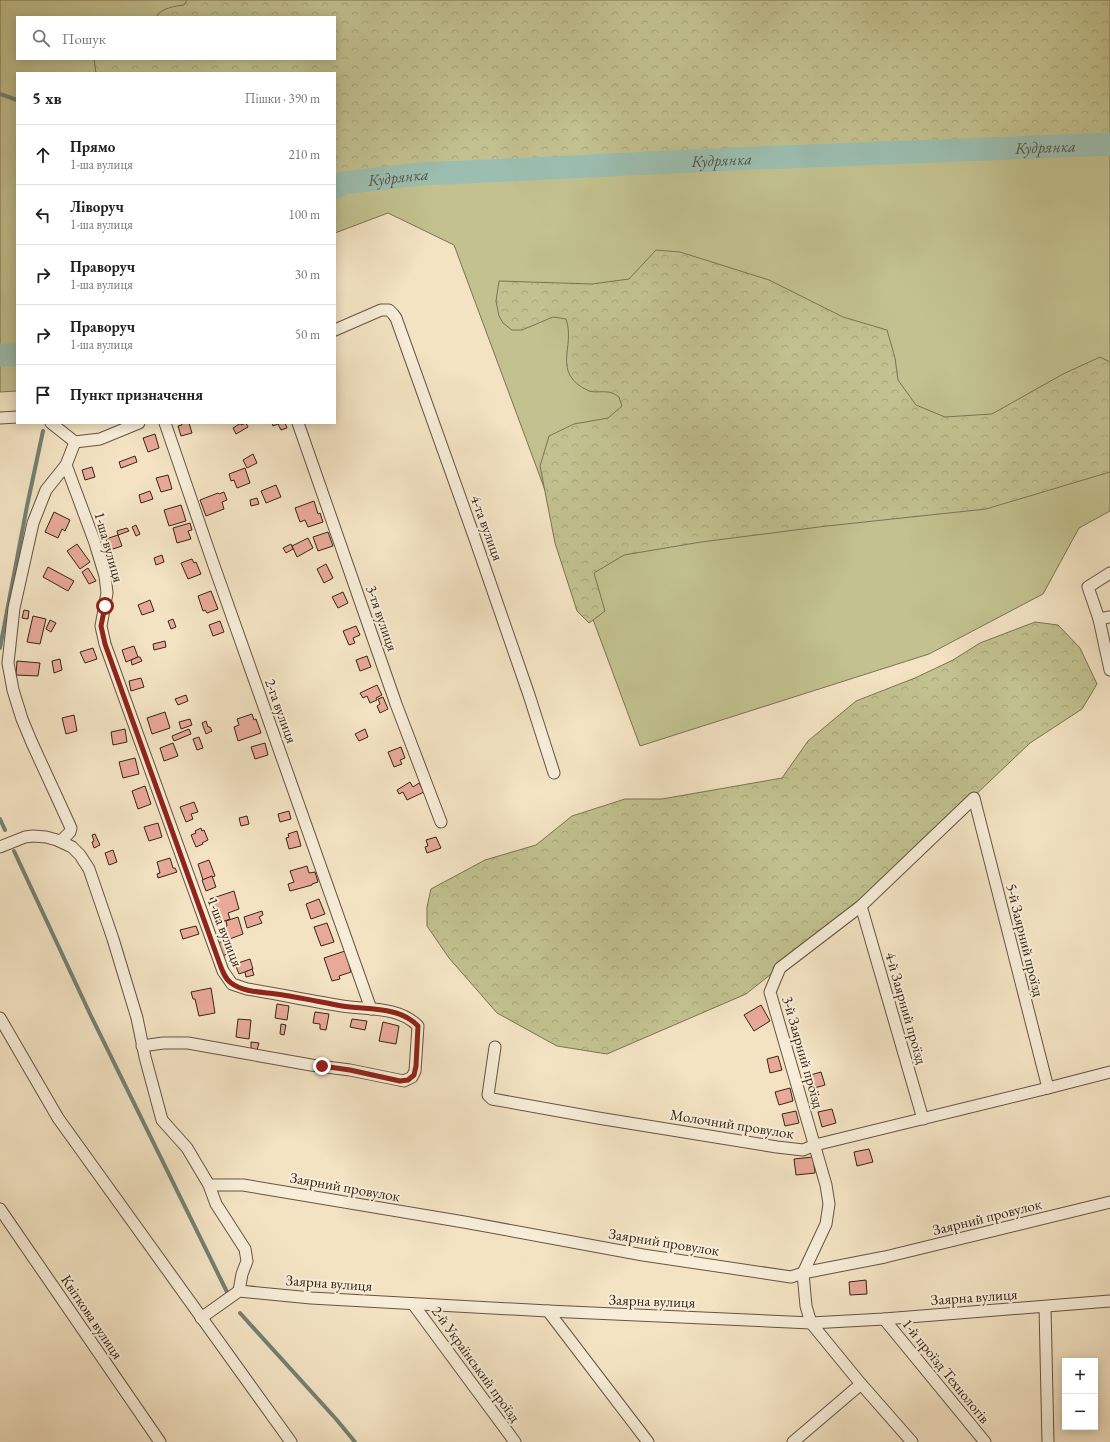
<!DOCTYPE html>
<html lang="uk">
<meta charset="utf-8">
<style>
body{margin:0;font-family:"EB Garamond",serif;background:#f6f6f6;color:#222}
.controls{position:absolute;right:12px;bottom:12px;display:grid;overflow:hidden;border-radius:0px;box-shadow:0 2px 10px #0003}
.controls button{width:36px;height:36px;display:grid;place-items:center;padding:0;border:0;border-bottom:1px solid #e0e0e0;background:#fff;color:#222;font:20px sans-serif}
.stop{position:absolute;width:12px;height:12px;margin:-9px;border:3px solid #8f2418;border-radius:50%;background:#fff}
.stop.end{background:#8f2418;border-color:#fff;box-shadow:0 1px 4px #0008}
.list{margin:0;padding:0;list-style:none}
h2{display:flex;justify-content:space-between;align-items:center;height:52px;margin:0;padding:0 16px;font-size:17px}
h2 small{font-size:13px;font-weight:400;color:#767676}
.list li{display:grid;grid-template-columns:26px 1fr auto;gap:12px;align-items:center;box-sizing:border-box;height:60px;padding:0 16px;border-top:1px solid #e0e0e0}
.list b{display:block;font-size:15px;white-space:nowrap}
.list p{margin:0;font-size:13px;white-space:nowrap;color:#767676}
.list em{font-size:13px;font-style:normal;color:#767676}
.icon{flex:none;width:22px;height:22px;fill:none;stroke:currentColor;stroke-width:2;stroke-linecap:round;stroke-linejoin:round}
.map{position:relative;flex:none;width:1110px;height:1442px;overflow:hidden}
.search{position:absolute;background:#fff;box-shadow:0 2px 10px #0003;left:16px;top:16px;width:320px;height:44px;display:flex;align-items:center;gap:10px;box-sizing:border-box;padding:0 14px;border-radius:0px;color:#767676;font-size:15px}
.panel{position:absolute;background:#fff;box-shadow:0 2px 10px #0003;left:16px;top:72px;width:320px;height:352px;border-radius:0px}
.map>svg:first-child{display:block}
</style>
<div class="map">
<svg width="1110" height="1442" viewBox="0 0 1110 1442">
<defs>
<pattern id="forest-crowns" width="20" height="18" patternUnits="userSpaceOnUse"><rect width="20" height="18" fill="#c2c18f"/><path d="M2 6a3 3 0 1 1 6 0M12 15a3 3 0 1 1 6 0" fill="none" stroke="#a7a67b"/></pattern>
</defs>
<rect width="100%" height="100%" fill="#f3e3c3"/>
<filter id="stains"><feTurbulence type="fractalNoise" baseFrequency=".005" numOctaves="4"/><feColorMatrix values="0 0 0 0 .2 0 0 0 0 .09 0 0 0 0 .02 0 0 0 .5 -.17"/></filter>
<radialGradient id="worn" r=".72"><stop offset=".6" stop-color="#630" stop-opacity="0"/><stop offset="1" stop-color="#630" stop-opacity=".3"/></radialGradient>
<path fill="#c2c18f" stroke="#7c7354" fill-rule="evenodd" d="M0,0h1110v511l-31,17 -36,66 -114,60 -289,92 -186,-501 -66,-32 -53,20v-160h-318v318l-17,1zM17,17h318v42h-318z"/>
<g fill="url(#forest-crowns)" stroke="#7c7354">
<path d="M187,0h923v139l-564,26 -101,8 -11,-3 -99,7v-104h-239l-2,-14h241v-42h-179c5,-9 19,-11 28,-12z"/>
<path d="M656,250l24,2 89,28 74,37 44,13 8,28 3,22 18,25 29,12 47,-3 71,-40 37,-17 10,5v110l-124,37 -159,17 -126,16 -77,13 -30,18 11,38 -16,12 -12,-12 -22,-68 -15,-77 9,-30 25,-12 34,-6 14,-12 -3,-9c-3,-2 -7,-5 -11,-5 -6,-1 -13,1 -19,-1 -39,-18 -13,-44 -23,-72l-13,-2 -31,13h-10l-9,-7 -4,-7 -3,-15 3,-20 93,3 37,-5z"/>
<path d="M1035,622l23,3 22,23 17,36 -15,25 -52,34 -160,152 -124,99 -139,60 -50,-8 -60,-33 -48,-55 -22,-32v-19l4,-18 54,-29 51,-15 36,-29 53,-17h37l120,-21 26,-37 48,-40 59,-23 38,-18 27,-17z"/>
</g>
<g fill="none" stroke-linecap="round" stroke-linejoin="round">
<g stroke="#748173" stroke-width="4">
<path d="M0,94l17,6"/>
<path d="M335,182l8,1"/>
<path d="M0,648l27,-142 16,-75"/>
<path d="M0,819l5,11"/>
<path d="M14,851l77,165 137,278"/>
<path d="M240,1313l96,106 19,23"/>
</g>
<g stroke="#9cbeb0" stroke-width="23">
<path id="s1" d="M335,188l8,-5 77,-9 25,-1 289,-14 376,-15"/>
<path d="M0,355h17"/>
</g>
</g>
<g fill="#e9a999" stroke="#372518">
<path d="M181,423h8l3,10 -11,3 -3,-10 4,-1z"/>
<path d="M241,423v2l5,-2 2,4 -12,7 -3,-6z"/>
<path d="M272,423h13l2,5 -6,2 -3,-6 -5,2z"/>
<path d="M155,434l4,14 -11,4 -5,-14z"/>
<path d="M253,454l4,9 -10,5 -4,-8z"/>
<path d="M135,456l2,6 -16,6 -2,-6z"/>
<path d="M92,467l3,10 -10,3 -3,-10z"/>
<path d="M245,468l5,15 -13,5 -3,-8 -3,1 -2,-7z"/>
<path d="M168,475l4,14 -11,3 -5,-14z"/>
<path d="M276,485l5,12 -15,6 -5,-12z"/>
<path d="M150,491l3,8 -12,4 -2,-8z"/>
<path d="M224,492l3,8 -5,2 2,7 -18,7 -6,-16 18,-7 1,1z"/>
<path d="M257,498l2,6 -8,2 -1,-6z"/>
<path d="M314,501l4,13 2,-1 3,9 -15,5 -3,-7 -5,2 -5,-14z"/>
<path d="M181,505l5,16 -17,5 -5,-16z"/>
<path d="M54,512l16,8 -5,11 -3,-2 -4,9 -13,-6z"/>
<path d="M190,523l2,7 -4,1 3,8 -14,4 -4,-15z"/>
<path d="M136,525l4,9 -4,2 -4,-9z"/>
<path d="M127,528l2,3 -11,4 -1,-4z"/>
<path d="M328,532l5,14 -15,5 -5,-14z"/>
<path d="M118,535l4,11 -12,4 -4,-11z"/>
<path d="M308,538l5,10 -16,9 -5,-11z"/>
<path d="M77,544l13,18 -10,7 -13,-18z"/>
<path d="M291,544l2,5 -7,4 -3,-5z"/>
<path d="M162,555l2,7 -8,3 -2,-7z"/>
<path d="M192,559l2,4 2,-1 5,12 -13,5 -7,-16z"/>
<path d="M326,564l7,14 -9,5 -7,-14z"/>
<path d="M48,567l26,14 -6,10 -25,-14z"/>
<path d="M88,568l8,13 -7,3 -7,-12z"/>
<path d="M211,591l7,18 -11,4 -2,-3 -2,1 -5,-15z"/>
<path d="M343,592l5,11 -10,5 -6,-11z"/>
<path d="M150,600l4,11 -12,4 -4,-10z"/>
<path d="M24,610l5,1 -1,8 -6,-1z"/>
<path d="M33,616l13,3 -6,25 -13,-2z"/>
<path d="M173,619l3,8 -5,2 -3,-8z"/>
<path d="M50,620l6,3 -5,9 -5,-3z"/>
<path d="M220,621l4,11 -11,4 -4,-11z"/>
<path d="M356,626l4,9 -7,3 2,5 -6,2 -6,-14z"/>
<path d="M165,641l1,6 -12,3 -1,-6z"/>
<path d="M134,646l4,11 -12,5 -4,-12z"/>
<path d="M93,648l4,11 -12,4 -5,-11z"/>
<path d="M367,656l4,11 -11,4 -4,-11z"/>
<path d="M138,657h2l2,4 -10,4 -1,-5z"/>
<path d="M60,659l2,11 -8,3 -2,-12z"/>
<path d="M17,661l23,2 -2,13 -22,-1z"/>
<path d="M141,678l3,9 -13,4 -2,-10z"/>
<path d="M377,685l5,10 -6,3 1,2 -7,3 -3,-7 -4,2 -3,-5z"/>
<path d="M186,695l2,6 -10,4 -3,-6z"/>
<path d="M383,697l5,12 -8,4 -3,-7 3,-2 -2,-5z"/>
<path d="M165,712l5,16 -18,6 -5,-16z"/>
<path d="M252,714l2,6 2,-1 5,14 -23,8 -4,-14 5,-2 -2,-6z"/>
<path d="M74,715l3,16 -11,3 -4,-16z"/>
<path d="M190,719l2,6 -11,4 -2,-7z"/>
<path d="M206,721l2,6h2l2,4 -6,3 -4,-11z"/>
<path d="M125,729l2,13 -14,3 -2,-13z"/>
<path d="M189,729l2,5 -17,7 -2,-5z"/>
<path d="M365,729l3,8 -9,4 -4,-7z"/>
<path d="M199,737l4,11 -6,2 -4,-11z"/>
<path d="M173,743l5,13 -14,5 -4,-13z"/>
<path d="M265,743l3,12 -13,4 -4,-12z"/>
<path d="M401,747l4,11 -5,2 2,4 -8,3 -6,-15z"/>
<path d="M135,758l4,16 -16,4 -4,-16z"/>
<path d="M410,782l3,5 6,-4 5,9 -17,8 -4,-8 -4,2 -2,-4z"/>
<path d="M145,786l6,18 -13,5 -6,-18z"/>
<path d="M194,802l4,10 -7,2 2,5 -7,3 -6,-15z"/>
<path d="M289,811l2,8 -11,3 -2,-8z"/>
<path d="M247,816l2,8 -8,2 -2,-8z"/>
<path d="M158,823l4,14 -13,4 -5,-14z"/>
<path d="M201,828l1,3 2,-1 4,10 -6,3 1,1 -7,3 -5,-12 5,-2 -1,-2z"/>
<path d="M297,831l4,15 -12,3 -3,-11 3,-1 -1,-3z"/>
<path d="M95,834l5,11 -6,3 -2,-6 2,-1 -2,-6z"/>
<path d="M436,837l5,11 -14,5 -2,-6 3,-1 -2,-6z"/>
<path d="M113,850l4,12 -8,3 -4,-12z"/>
<path d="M170,858l3,10h2l2,4 -19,6 -1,-4 3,-1 -3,-11z"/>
<path d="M209,860l6,16 -12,4 -5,-16z"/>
<path d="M307,866l2,7 6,-1 3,10 -6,2v1l-22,6 -2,-7 6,-2 -4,-11z"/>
<path d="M212,876l4,11 -10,4 -4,-11z"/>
<path d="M234,891l5,18 -11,4 2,6 -11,4 -9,-24z"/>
<path d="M319,899l6,15 -14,5 -5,-15z"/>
<path d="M262,911l1,4 -4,2 3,6 -15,5 -3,-11z"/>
<path d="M238,917l5,17 -16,6 -4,-12 4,-2 -1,-5z"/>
<path d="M327,923l7,19 -13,4 -7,-19z"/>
<path d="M196,926l3,8 -16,5 -3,-9z"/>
<path d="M229,939l4,13 -11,4 -4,-13z"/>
<path d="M345,951l6,21 -12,4 1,3 -8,2 -8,-23z"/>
<path d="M250,959l3,10 -14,5 -4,-10z"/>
<path d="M252,969l2,6 -8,2 -1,-5z"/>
<path d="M211,988l4,25 -16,3 -4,-17h-2l-2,-7z"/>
<path d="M277,1004l12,2 -2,14 -12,-2z"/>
<path d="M761,1005l9,16 -16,10 -10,-16z"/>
<path d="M315,1012l14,2 -3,16 -6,-1v-5l-7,-1z"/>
<path d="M238,1019l13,1 -2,19 -13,-2z"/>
<path d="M352,1019l15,2 -2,9 -15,-3z"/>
<path d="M383,1022l16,4 -3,18 -17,-3z"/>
<path d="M281,1024l5,1 -2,10 -4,-1z"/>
<path d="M251,1042l8,1 -2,7 -6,-2z"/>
<path d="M778,1056l4,14 -12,3 -3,-14z"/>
<path d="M821,1072l4,13 -14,4 -4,-13z"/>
<path d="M790,1088l3,13 -14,4 -4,-13z"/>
<path d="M832,1109l4,14 -14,4 -4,-15z"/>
<path d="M796,1111l3,12 -14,3 -3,-12z"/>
<path d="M869,1149l4,13 -16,4 -3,-14z"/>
<path d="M813,1157l2,16 -19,2 -2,-16z"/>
<path d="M866,1280l1,14 -17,1 -1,-13z"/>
</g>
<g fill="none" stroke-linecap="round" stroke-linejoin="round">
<g stroke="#665443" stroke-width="13">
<g id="street">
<path d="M335,330l46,-20h8l4,4 3,4 79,221 54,156 25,78"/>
<path d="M0,418l17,-1"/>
<path d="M51,423l24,19 25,-3 39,-16"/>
<path d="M165,423l47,137 159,449"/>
<path d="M298,423l98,281 45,118"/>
<path d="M75,442l-9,23 29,78 10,33 2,17 -6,33 4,18 118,327 9,13 15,5c32,5 63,12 95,17 25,4 57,0 76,20l-3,45 -3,6 -8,4 -54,-11 -39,-5 -123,-22h-25l-21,3"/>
<path d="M1110,573l-22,14 11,32 11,51"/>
<path d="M1099,619l11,-2"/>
<path d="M61,841l9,-9 1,-4 -39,-85 -10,-24 -9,-29 -5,-27 6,-55 19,-85 13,-33 20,-25"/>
<path d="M0,847l25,-10 8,-1 13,1 11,3 15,7 8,8 9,14 24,70 24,79 8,39 17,63 25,28 22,37 7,19 29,45 2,12 -5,13 -3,17"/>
<path d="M861,906l62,213"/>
<path d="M0,1018l58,100 233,324"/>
<path d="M495,1047l-7,48 4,4 106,19 179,29 26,3 12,-5 233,-57 62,-16"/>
<path d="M209,1185h34l221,37 179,33 148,22 12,-4 82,-16 225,-55"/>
<path d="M0,1209l160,233"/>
<path d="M413,1304l102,138"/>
<path d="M1045,1307l3,135"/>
<path d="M548,1311l100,131"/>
<path d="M201,1318l38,-27 72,7 237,13 263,12 73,-4 226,-18"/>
<path d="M884,1319l101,123"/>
<path d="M793,1442l68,-58"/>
<path d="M912,1442l-51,-58 -50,-61 -5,-17 -3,-33 23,-49 3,-20 -3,-19 -56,-193 10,-24 81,-62 113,-108 74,290"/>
</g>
</g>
<use href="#street" stroke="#f7edd8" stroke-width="11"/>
</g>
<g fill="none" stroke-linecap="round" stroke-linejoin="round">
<path stroke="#8f2418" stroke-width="5" d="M105,606l-4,20 4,18 113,315c3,8 6,19 13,24 12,9 30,9 45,11 22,3 44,8 66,12 25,4 57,0 76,20l-2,40 -2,9 -6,5 -8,1 -50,-11 -28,-4"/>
</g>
<g text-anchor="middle" stroke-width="4" stroke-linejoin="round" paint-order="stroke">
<g font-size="15" fill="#372518" stroke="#f7edd8">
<text transform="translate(487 528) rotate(70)" y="5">4-та вулиця</text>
<text transform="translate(109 547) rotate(74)" y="5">1-ша вулиця</text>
<text transform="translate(382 618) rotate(71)" y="5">3-тя вулиця</text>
<text transform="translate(281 711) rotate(70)" y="5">2-га вулиця</text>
<text transform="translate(225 932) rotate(69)" y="5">1-ша вулиця</text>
<text transform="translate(1025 940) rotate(76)" y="5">5-й Заярний проїзд</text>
<text transform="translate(906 1008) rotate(74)" y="5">4-й Заярний проїзд</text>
<text transform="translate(803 1052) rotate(74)" y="5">3-й Заярний проїзд</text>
<text transform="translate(732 1124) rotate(9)" y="5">Молочний провулок</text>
<text transform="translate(345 1187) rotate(10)" y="5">Заярний провулок</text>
<text transform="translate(987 1217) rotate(-14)" y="5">Заярний провулок</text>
<text transform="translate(664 1242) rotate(9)" y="5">Заярний провулок</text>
<text transform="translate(329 1283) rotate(4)" y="5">Заярна вулиця</text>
<text transform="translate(974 1297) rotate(-4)" y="5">Заярна вулиця</text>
<text transform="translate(652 1301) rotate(2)" y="5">Заярна вулиця</text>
<text transform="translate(92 1317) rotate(56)" y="5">Квіткова вулиця</text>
<text transform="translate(476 1364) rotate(54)" y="5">2-й Український проїзд</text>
<text transform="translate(946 1371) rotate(51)" y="5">1-й проїзд Технологів</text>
</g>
<g font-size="16" font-style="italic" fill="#555346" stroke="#f7edd8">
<text dy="6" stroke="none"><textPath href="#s1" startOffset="713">Кудрянка</textPath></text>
<text dy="6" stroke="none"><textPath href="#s1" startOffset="389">Кудрянка</textPath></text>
<text dy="6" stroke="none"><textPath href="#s1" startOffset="65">Кудрянка</textPath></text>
</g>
</g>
<rect width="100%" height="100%" filter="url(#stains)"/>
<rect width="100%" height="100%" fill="url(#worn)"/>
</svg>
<div class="controls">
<button>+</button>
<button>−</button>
</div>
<div class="stop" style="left:105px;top:606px"></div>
<div class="stop end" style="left:322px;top:1066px"></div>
<div class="search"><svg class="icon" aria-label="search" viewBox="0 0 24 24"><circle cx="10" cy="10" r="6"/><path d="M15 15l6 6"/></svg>Пошук</div>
<section class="panel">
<h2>5 хв<small>Пішки · 390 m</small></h2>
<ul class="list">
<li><svg class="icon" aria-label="ahead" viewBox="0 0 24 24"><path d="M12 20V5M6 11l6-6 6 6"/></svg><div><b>Прямо</b><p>1-ша вулиця</p></div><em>210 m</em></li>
<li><svg class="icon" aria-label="left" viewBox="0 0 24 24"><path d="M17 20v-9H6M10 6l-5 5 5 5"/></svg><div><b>Ліворуч</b><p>1-ша вулиця</p></div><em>100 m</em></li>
<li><svg class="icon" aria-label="right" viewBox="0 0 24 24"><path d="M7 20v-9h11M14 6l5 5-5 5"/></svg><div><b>Праворуч</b><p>1-ша вулиця</p></div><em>30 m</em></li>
<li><svg class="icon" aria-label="right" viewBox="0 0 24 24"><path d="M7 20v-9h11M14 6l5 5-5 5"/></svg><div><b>Праворуч</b><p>1-ша вулиця</p></div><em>50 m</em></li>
<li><svg class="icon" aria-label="arrive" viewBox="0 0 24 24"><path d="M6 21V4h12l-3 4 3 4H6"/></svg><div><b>Пункт призначення</b></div></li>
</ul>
</section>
</div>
